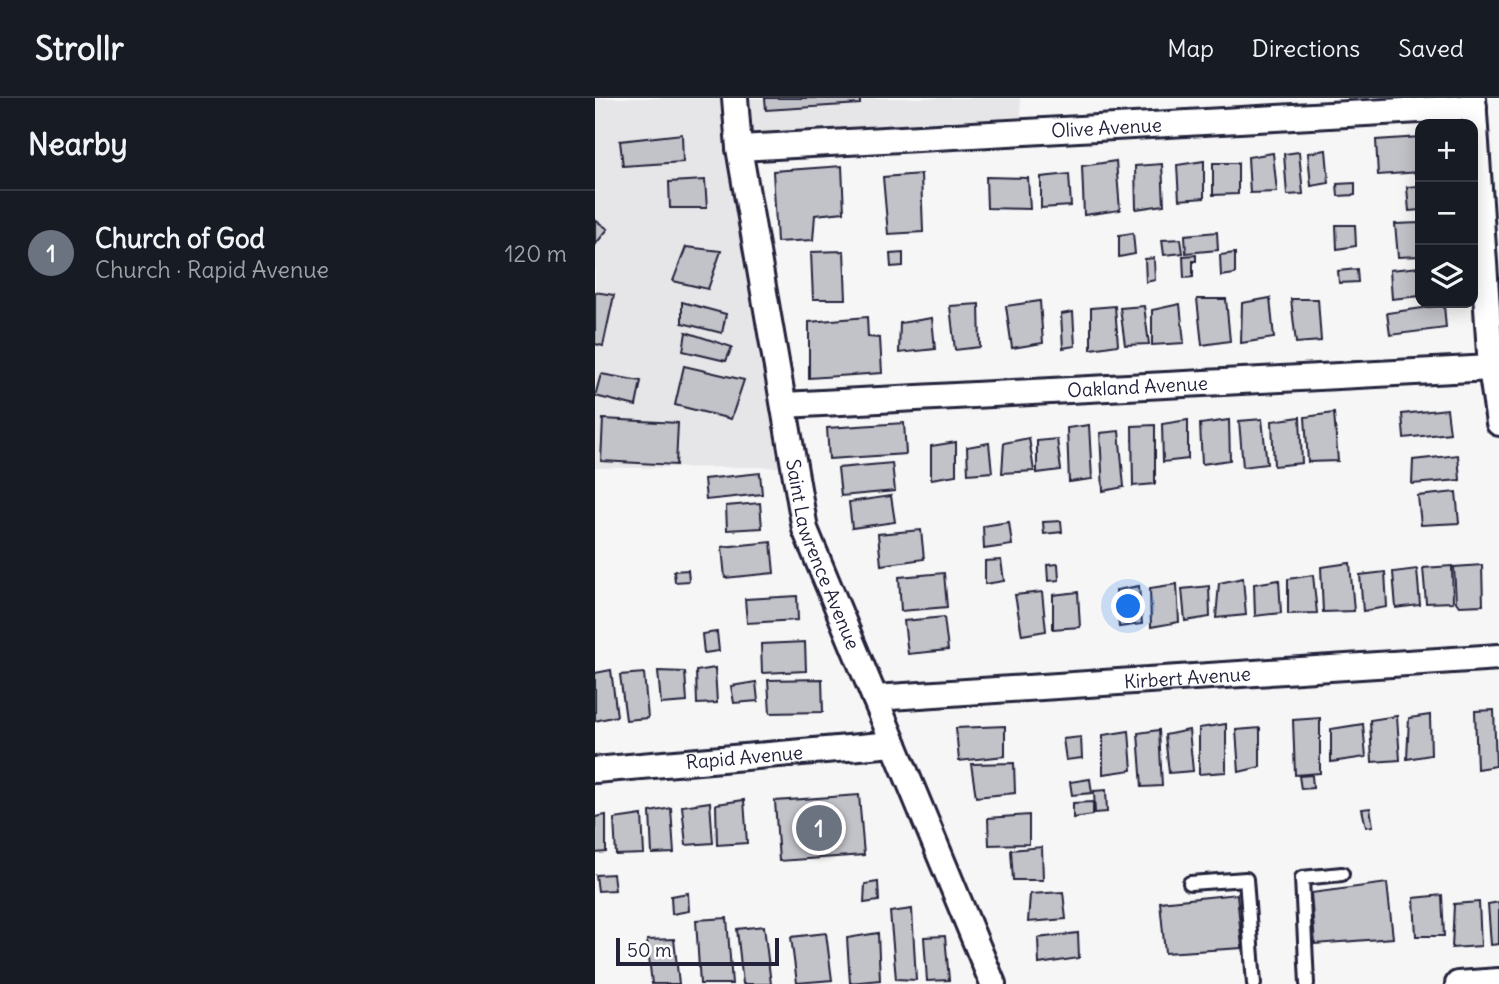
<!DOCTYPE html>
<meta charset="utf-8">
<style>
body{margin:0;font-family:Delius,sans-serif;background:#242831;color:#f1f3f6}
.controls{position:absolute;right:21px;top:21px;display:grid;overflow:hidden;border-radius:14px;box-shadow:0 4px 18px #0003}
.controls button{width:63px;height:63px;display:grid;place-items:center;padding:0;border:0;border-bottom:2px solid #363941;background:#171b24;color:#f1f3f6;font:35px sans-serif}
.scale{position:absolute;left:21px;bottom:18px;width:163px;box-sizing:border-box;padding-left:7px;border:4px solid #22223b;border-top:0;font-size:19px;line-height:24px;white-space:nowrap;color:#22223b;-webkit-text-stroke:5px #fff;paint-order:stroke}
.you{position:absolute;left:534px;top:509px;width:24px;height:24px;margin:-18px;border:5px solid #fff;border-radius:50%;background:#1a73e8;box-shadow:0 0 0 10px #1a73e833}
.badge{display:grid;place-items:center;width:46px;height:46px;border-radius:50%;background:#0b8043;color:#fff;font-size:23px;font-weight:700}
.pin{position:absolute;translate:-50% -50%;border:4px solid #fff;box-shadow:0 2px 7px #0006}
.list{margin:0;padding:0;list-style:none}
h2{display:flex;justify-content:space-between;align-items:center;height:91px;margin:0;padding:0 28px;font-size:30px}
h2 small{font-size:23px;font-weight:400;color:#9ea1a6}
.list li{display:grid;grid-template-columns:46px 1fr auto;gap:21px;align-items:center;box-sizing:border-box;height:126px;padding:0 28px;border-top:2px solid #363941}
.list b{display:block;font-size:26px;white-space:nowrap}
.list p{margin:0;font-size:23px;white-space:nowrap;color:#9ea1a6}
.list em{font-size:23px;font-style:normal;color:#9ea1a6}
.icon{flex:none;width:38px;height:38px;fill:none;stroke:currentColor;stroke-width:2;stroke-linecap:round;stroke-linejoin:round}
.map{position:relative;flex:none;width:904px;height:886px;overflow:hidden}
header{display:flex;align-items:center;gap:42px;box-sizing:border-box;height:98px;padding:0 35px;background:#171b24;border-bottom:2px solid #363941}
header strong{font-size:33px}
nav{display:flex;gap:38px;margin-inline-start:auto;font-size:24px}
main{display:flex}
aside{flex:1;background:#171b24}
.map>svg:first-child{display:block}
</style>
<header>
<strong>Strollr</strong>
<nav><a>Map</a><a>Directions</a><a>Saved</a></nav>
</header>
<main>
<aside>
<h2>Nearby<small></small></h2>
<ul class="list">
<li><span class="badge" style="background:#6b7280">1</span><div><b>Church of God</b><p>Church · Rapid Avenue</p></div><em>120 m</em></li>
</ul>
</aside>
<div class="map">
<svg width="904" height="886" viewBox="0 0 904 886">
<rect width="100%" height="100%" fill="#f6f6f7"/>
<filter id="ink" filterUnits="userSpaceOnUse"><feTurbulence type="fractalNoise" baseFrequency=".0143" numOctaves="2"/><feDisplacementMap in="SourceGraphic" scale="14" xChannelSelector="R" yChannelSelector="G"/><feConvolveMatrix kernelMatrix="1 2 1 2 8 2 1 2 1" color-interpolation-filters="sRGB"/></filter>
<g filter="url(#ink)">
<path fill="#e6e6e9" d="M0,0h425l2,35 -283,16 56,318 -200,1z"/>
<g fill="#c2c2c9" stroke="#22223b" stroke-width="2">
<path d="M170,0h95v6l-94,6z"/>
<path d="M87,36l1,28 -60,4 -3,-25z"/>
<path d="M825,39v35l-42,3 -2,-35z"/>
<path d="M731,52l3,33 -18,3 -3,-33z"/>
<path d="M704,54l4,42 -16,1 -3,-41z"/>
<path d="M678,55l4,39 -27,1 -2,-36z"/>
<path d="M521,63l4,49 -36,5 -2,-49z"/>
<path d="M609,63v37l-25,2 -2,-35z"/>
<path d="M618,65h25v31l-25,1z"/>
<path d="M567,66l2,41 -28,4 -1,-43z"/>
<path d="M247,68l2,46 -29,3 -2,25 -36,2 -4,-71z"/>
<path d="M326,76l2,58 -35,2 -5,-57z"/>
<path d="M474,76l2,32 -30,2v-31z"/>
<path d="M391,79l42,1 2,31 -43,-1z"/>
<path d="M110,82l2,28h-37l-1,-26z"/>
<path d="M760,85v12l-17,1 -1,-12z"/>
<path d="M825,88v24l-11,1 -2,-24z"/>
<path d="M0,122l13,9 -13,16z"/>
<path d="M825,125v33l-22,1 -3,-33z"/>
<path d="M741,127h19l1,21 -19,3z"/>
<path d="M622,134l1,18 -32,3 -1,-18z"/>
<path d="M538,135l2,21 -16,3v-22z"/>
<path d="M586,141l2,14 -19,2 -2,-15z"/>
<path d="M91,149l35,4 -13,38 -35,-8z"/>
<path d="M249,153l2,48h-33l-2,-47z"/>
<path d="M308,155v13l-12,1 -1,-13z"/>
<path d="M640,155v21l-14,2 -1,-21z"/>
<path d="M601,157v6h-3v16l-9,1 -1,-22z"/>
<path d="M559,160l1,22 -9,2 -1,-23z"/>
<path d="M825,169v29l-28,3 -2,-29z"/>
<path d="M762,171l1,13 -19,1 -1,-12z"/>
<path d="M0,194l19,3 -11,51 -8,-2z"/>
<path d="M675,200l4,40 -33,5 1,-40z"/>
<path d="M602,201h29l4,42 -28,4z"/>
<path d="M696,201h27l3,42 -25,2z"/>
<path d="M445,203l3,42 -31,5 -6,-42z"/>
<path d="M87,204l44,12 -4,19 -40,-10z"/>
<path d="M384,206l1,43 -25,3 -5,-44z"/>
<path d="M585,206l4,39 -32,2v-35z"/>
<path d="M849,207l2,23 -56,7 -3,-22z"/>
<path d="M520,208l3,39 -27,4v-41z"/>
<path d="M549,208l5,38 -24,1 -5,-37z"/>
<path d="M478,214l2,34 -12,2 -2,-34z"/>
<path d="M272,219l1,20 12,1 2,35 -73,5v-56z"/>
<path d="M337,220l3,31 -36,4 1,-30z"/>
<path d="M91,234l46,15 -6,14 -43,-10z"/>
<path d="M89,268l60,14 -13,39 -56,-14z"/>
<path d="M6,276l40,7 -5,25 -41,-10z"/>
<path d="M852,311l3,24 -46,5 -2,-24z"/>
<path d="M739,315l4,48 -30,1 -3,-45z"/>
<path d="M705,319l2,46 -28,3 -2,-45z"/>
<path d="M8,321l75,4 -2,42 -75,-4z"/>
<path d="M667,321l5,45 -24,3 -4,-46z"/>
<path d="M593,322v39l-25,3 -1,-38z"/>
<path d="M634,322l1,40 -28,4 -2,-40z"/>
<path d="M309,325l2,31 -77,5 -2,-31z"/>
<path d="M494,327l3,54 -23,3 -2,-54z"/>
<path d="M560,327v59l-22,2 -1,-60z"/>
<path d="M524,333l5,56 -21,4 -3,-58z"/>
<path d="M434,340l5,33 -32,2 2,-30z"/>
<path d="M462,341l4,31 -24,3v-32z"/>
<path d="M361,344v33l-25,4v-33z"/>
<path d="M394,345l3,29 -24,2 -1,-27z"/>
<path d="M863,357l2,25 -48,4 1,-24z"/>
<path d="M297,365l3,28 -54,5 -3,-28z"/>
<path d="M165,375l2,21 -56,6 -2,-21z"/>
<path d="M861,394l3,31 -38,2 -3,-29z"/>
<path d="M296,398l4,26 -43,6 -3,-26z"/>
<path d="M165,405l2,25 -35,2 -1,-24z"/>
<path d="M466,423l1,11 -18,2 -1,-12z"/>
<path d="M414,424l3,23 -28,4 -1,-23z"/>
<path d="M326,432l3,29 -43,6 -3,-31z"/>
<path d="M176,444l3,31 -49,5 -3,-31z"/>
<path d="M406,462l3,21 -19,3v-23z"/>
<path d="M755,465l4,48 -31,1 -2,-45z"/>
<path d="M463,466l1,16 -11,1 -1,-16z"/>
<path d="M887,467l1,40 -24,1 -3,-4 -2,-35z"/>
<path d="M857,468l1,36 -27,1 -3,-35z"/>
<path d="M822,471l3,36 -24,3 -3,-36z"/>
<path d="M93,472l1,11 -14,1 -1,-11z"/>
<path d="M790,474l2,35 -24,4 -3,-36z"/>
<path d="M349,475l3,34 -46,4 -2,-34z"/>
<path d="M718,477l4,38 -29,1v-35z"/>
<path d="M648,480l3,37 -30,3 3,-35z"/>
<path d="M684,482l2,33 -26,3 -1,-32z"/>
<path d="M582,486l2,38 -28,5 -1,-39z"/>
<path d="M544,488l3,38 -23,3 -3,-37z"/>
<path d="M614,488l1,31 -25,4 -3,-32z"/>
<path d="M447,494l4,39 -24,4 -7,-40z"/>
<path d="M483,494l2,35 -27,2v-34z"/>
<path d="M202,498l1,24 -51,3 -2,-24z"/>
<path d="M349,519l4,33 -40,4 -4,-33z"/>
<path d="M122,534l2,19 -15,2 -2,-19z"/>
<path d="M210,544l1,29 -44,2 -1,-29z"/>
<path d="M120,570l2,35 -20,1 -1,-33z"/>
<path d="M16,572l6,46 -22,5v-48z"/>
<path d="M63,573l27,1 2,30 -26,2z"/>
<path d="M49,575l4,45 -22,2 -6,-45z"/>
<path d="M227,581l1,33 -53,1 -2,-33z"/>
<path d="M161,584l2,19 -24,2 -3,-17z"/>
<path d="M899,612l2,56 -19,3 -2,-58z"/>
<path d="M835,617l1,40 -24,4 2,-41z"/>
<path d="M802,618l3,44 -28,2 -2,-42z"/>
<path d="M725,620v55l-25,2 -2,-55z"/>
<path d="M631,626v48l-27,2v-46z"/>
<path d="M768,626l3,33 -35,5v-33z"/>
<path d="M410,628v30l-46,5 -3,-33z"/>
<path d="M665,630v39l-21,5 -3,-42z"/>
<path d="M564,632l3,56 -20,1 -4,-54z"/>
<path d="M594,632l4,41 -24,2 -4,-38z"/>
<path d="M534,633l3,39 -29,4v-39z"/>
<path d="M486,639l1,21 -16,2 -3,-21z"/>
<path d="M419,665l1,30 -39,4 -5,-33z"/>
<path d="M717,677l1,13 -12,1 -2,-13z"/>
<path d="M495,681l2,14 -20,2 -2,-13z"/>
<path d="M511,692l1,22 -12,1 -1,-22z"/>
<path d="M264,697l5,60 -85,6 -4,-60z"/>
<path d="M149,702l3,43 -30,2 -1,-41z"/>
<path d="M115,704l3,41 -27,2 -4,-39z"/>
<path d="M498,704v13l-20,3v-15z"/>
<path d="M76,710l3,45 -22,1 -2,-42z"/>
<path d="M775,710l3,18 -7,1 -4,-18z"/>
<path d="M11,717v37l-11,1v-36z"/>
<path d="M47,717l2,39 -28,1 -2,-36z"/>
<path d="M434,717v29l-40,1 -1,-27z"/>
<path d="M447,749l1,33h-30l-2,-30z"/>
<path d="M18,776l2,16 -17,1 -2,-16z"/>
<path d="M283,784l1,19 -15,2 1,-19z"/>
<path d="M792,785l6,55 -78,6 -4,-51z"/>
<path d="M468,794l3,27 -38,3 2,-28z"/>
<path d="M93,795l1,18 -17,3 -1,-18z"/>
<path d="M642,796l5,54 -77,5 -5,-51z"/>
<path d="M847,797l2,41h-28l-2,-38z"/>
<path d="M884,804l2,44 -29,2 2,-44z"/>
<path d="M904,804v42l-8,1 -3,-41z"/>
<path d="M317,811l4,71 -20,-1 -6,-67z"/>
<path d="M132,820l5,66h-32l-4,-64z"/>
<path d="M169,828l7,58h-28l-6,-55z"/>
<path d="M231,835l6,47 -35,3 -6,-46z"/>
<path d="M283,835l2,47 -30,3 -3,-45z"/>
<path d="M483,835l1,25 -40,6 -1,-26z"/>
<path d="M350,838l4,44 -22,1 -3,-44z"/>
<path d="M79,841l5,45h-27l-5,-44z"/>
</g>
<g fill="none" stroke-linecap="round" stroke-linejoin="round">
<g stroke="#22223b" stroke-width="18">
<g id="lane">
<path d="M595,785l56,-4 8,105"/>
<path d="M712,886l-5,-106 40,-4"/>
</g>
</g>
<g stroke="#22223b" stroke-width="30">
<g id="street">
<path id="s1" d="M140,0l4,50 66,381 188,455"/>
<path d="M878,0l18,270 8,55"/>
<path id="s2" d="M144,50l735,-41"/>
<path id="s3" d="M189,307l707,-37"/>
<path id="s4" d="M280,600l624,-41"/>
<path id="s5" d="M0,672l299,-26"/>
<path d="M863,886l41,-3"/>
</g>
</g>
<use href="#lane" stroke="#fff" stroke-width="12"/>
<use href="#street" stroke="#fff" stroke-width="24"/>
</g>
</g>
<g text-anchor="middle" stroke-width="7" stroke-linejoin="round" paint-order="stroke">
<g font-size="19" fill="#22223b" stroke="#fff">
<text dy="7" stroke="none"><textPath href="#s2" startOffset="368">Olive Avenue</textPath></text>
<text dy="7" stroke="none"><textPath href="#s3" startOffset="354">Oakland Avenue</textPath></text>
<text dy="7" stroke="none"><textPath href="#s1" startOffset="466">Saint Lawrence Avenue</textPath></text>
<text dy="7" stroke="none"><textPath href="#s4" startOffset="313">Kirbert Avenue</textPath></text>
<text dy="7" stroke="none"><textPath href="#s5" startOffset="150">Rapid Avenue</textPath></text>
</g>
</g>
</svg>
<div class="controls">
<button>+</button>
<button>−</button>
<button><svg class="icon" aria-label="layers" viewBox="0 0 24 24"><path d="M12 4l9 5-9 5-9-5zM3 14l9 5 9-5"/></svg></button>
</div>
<div class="scale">50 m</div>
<div class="you"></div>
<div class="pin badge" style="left:224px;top:730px;background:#6b7280">1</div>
</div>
</main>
